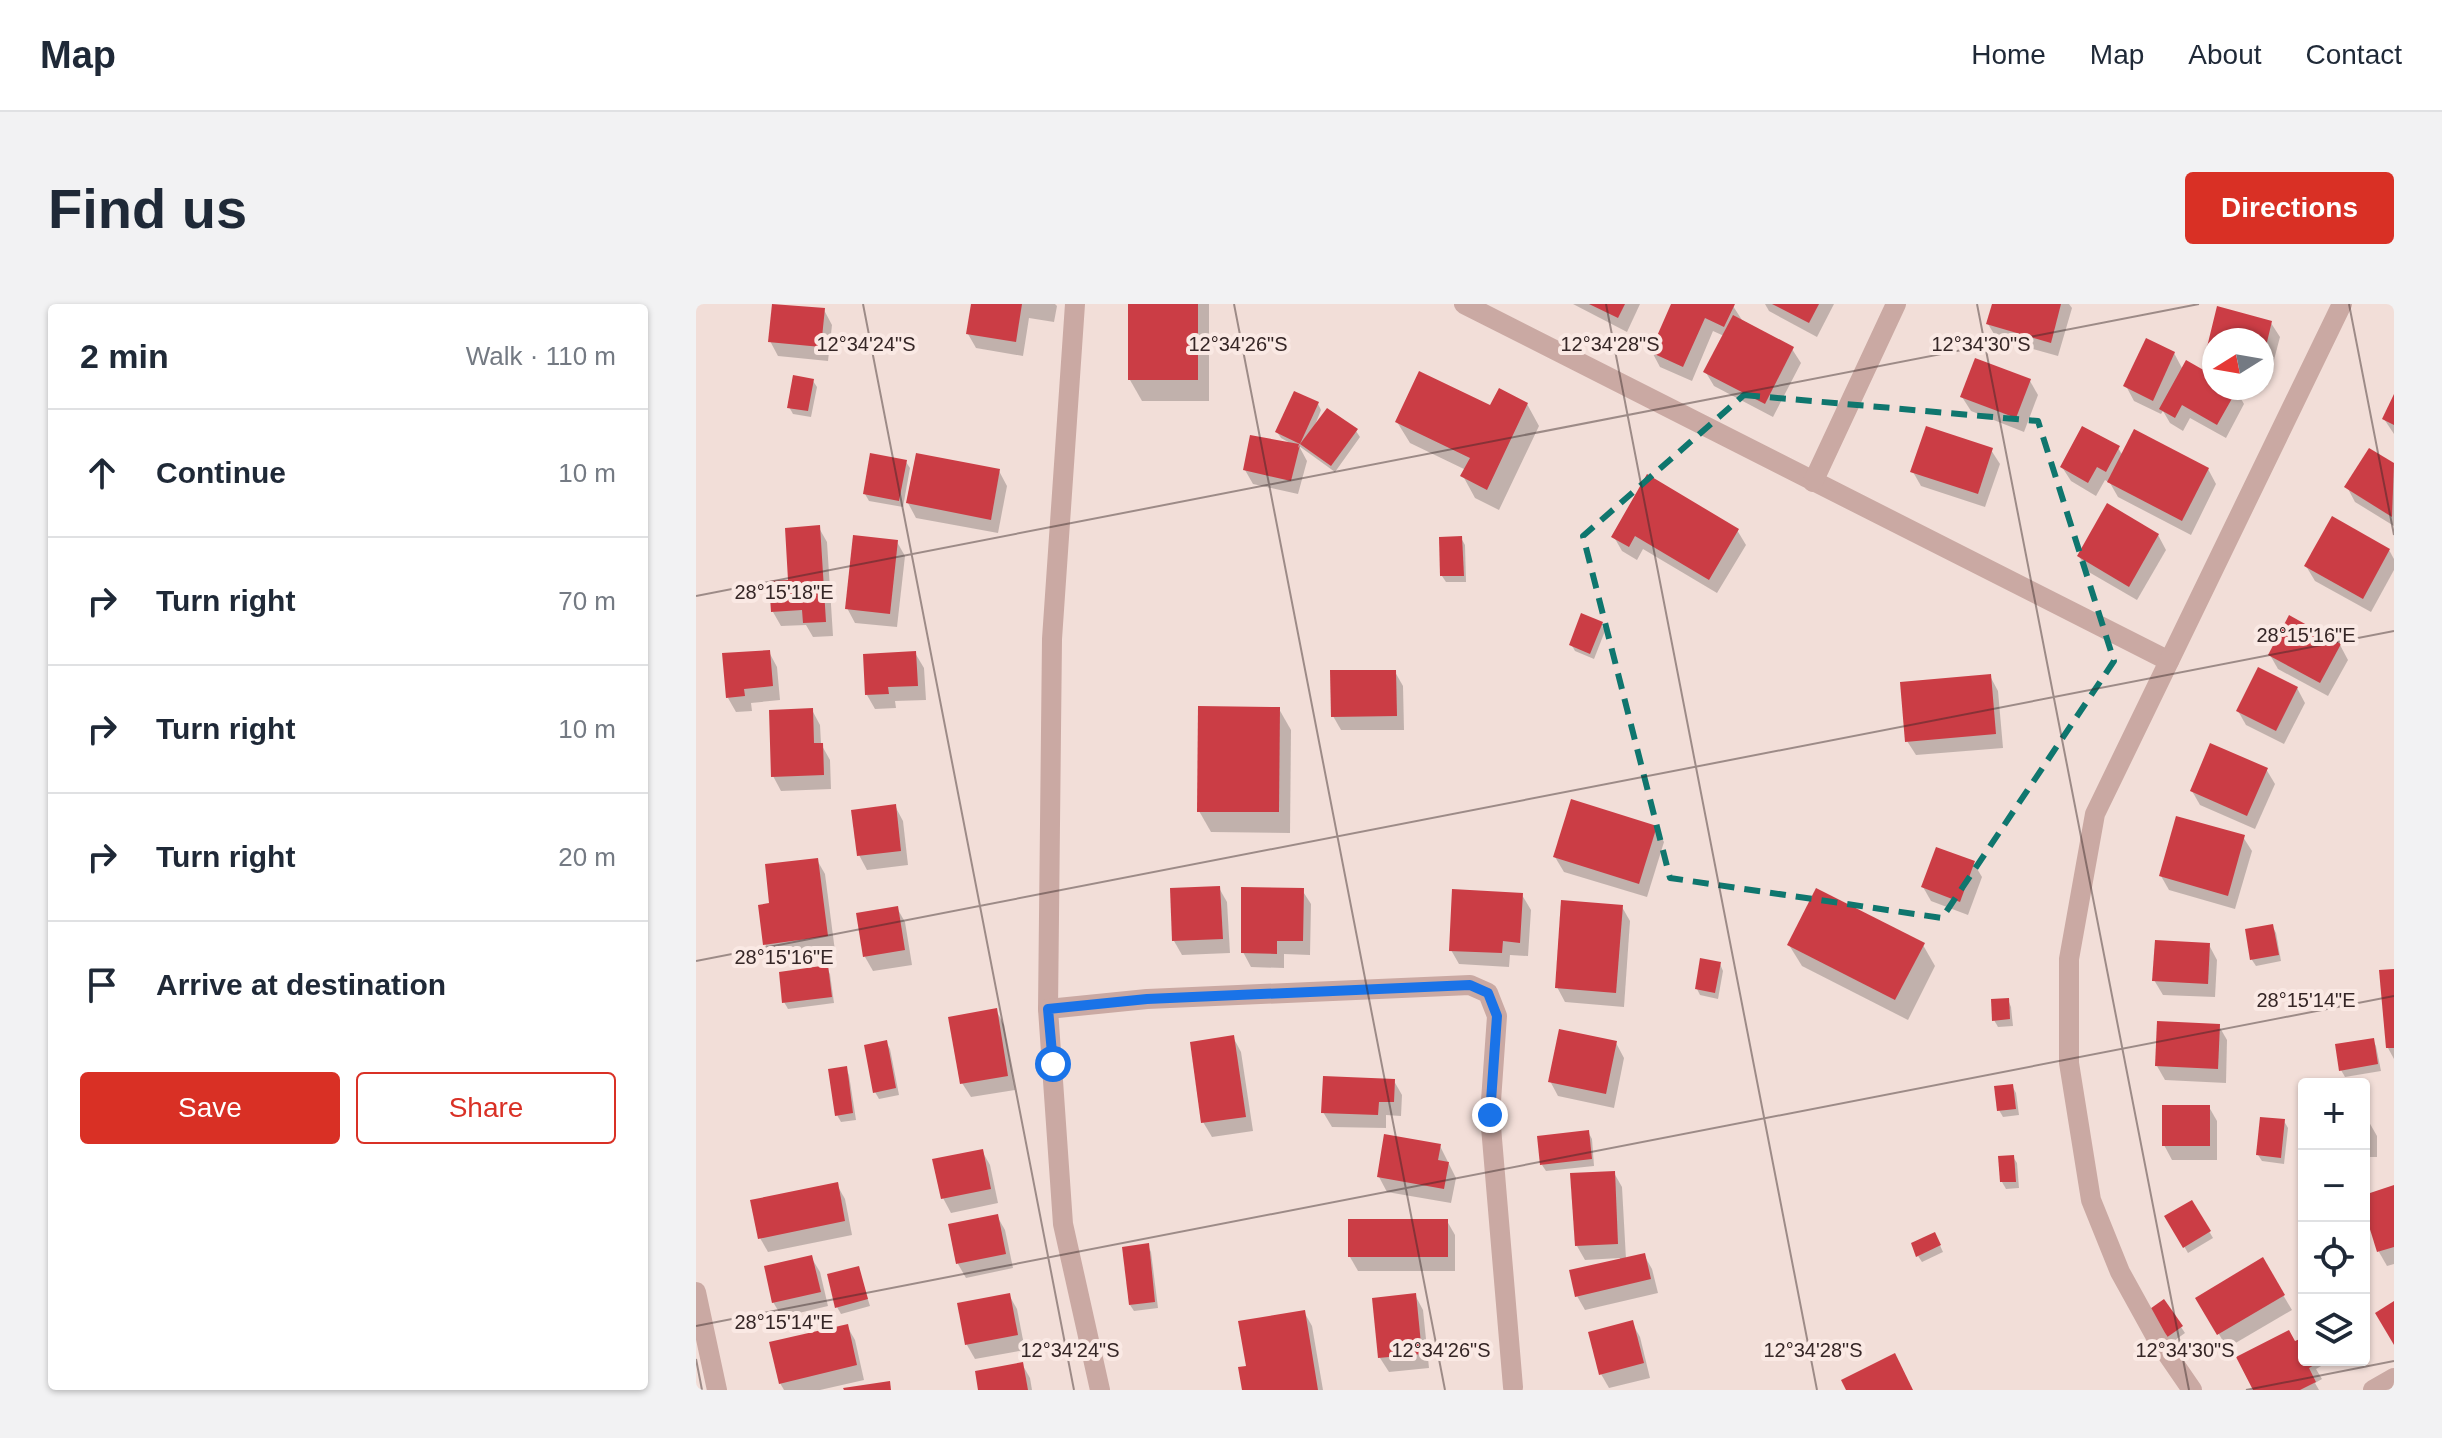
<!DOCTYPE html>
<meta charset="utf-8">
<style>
body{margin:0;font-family:Arial,sans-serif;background:#f2f2f3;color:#1f2937}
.controls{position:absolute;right:24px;bottom:24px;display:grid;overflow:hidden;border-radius:8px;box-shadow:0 2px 6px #0004}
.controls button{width:72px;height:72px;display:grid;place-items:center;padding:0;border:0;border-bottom:2px solid #e0e1e3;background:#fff;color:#1f2937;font:40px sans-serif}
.compass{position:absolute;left:1506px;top:24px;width:72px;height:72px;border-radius:50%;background:#fff;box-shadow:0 2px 6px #0004;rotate:259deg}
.stop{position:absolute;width:24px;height:24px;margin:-18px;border:6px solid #1a73e8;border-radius:50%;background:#fff}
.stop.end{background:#1a73e8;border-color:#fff;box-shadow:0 2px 8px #0008}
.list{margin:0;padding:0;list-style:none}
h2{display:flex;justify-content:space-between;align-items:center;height:104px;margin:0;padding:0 32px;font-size:34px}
h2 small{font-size:26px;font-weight:400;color:#747a83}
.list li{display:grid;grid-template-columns:52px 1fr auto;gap:24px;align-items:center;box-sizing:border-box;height:128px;padding:0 32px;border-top:2px solid #e0e1e3}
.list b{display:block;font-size:30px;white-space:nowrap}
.list em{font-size:26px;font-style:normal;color:#747a83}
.actions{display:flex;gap:16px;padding:24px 32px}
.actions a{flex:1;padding:18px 0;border:2px solid #d93025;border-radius:8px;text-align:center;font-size:28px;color:#d93025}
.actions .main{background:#d93025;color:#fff}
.icon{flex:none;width:44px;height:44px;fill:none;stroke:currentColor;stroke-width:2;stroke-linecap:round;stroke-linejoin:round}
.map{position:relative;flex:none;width:1698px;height:1086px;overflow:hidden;border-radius:8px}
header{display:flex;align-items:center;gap:48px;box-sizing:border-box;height:112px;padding:0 40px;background:#fff;border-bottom:2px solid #e0e1e3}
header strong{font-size:38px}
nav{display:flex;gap:44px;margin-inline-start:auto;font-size:28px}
.intro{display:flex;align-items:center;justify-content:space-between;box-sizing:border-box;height:192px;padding:0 48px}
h1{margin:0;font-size:56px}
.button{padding:20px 36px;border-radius:8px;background:#d93025;color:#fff;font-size:28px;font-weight:700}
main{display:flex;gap:48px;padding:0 48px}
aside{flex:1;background:#fff;border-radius:8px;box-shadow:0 2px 6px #0004}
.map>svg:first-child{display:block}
</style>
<header>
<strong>Map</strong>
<nav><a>Home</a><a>Map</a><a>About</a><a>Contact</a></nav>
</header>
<div class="intro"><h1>Find us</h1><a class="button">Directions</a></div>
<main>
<aside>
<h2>2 min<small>Walk · 110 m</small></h2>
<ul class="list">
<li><svg class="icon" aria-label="ahead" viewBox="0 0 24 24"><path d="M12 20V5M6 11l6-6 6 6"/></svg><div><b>Continue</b></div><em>10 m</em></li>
<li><svg class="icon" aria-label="right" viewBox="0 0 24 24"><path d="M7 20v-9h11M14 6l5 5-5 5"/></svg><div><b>Turn right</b></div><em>70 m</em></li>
<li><svg class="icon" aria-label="right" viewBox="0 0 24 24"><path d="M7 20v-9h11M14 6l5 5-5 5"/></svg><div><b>Turn right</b></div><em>10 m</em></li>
<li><svg class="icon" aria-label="right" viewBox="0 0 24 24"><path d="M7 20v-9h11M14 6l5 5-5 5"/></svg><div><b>Turn right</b></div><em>20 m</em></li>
<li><svg class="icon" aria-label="arrive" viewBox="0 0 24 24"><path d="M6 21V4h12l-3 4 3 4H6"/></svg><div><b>Arrive at destination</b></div></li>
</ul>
<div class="actions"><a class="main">Save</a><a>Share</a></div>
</aside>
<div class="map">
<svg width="1698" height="1086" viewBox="0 0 1698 1086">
<rect width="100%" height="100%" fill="#f2ded8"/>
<g fill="#0003">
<path d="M277,0h82l2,2 -3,16 -25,-4 -6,38 -47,-8 -8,-14z"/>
<path d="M434,0h79v97h-67l-12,-21z"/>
<path d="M877,0h67l-13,28z"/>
<path d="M977,0h56l4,2 9,14 50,29 9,14 -28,54 -59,-31 -9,-15 19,-35 -11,-5 -21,50 -32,-14 -8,-15z"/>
<path d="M1069,0h69l-17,33 -48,-26z"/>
<path d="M1298,0h75l3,4 -14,48 -61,-17 -9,-15z"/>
<path d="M1522,5l53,14 9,14 -10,38 -8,-2v-33h-48v16l-5,-9z"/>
<path d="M128,6l8,15 -4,36 -50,-5 -8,-15z"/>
<path d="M1478,49l9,17 31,8v10l22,2 8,14 -18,34 -36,-20 -7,13 -13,-8 -7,-12 -2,3 -27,-13 -8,-15z"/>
<path d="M117,77l4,6 -6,30 -18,-3 -4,-7z"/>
<path d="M1334,77l8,14 -14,37 -53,-21 -9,-14z"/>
<path d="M1698,94v36l-10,-15z"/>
<path d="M622,100l3,6 -6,15 41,6 4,6 -25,35 -36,-26 8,15 -9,33 -45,-10 -8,-14 45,-27 -9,-5 -4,-6z"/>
<path d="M831,100l12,22 -40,84 -24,-12 -12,-22 3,-6 -56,-27 -13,-21z"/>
<path d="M1422,144l5,8 85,13 8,15 -25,51 -73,-38 -8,-14 -5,-3 -9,16 -25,-15 -9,-14z"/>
<path d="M1295,146l9,14 -15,43 -64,-21 -8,-14z"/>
<path d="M1674,146l24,15v61l-39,-24 -8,-15z"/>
<path d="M210,158l4,6 -7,39 -34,-6 -4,-7z"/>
<path d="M303,167l8,15 -9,47 -82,-15 -8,-15z"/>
<path d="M123,224l8,14 6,94 -20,1 -7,-12 -25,1 -8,-14z"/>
<path d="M1041,226l9,15 -29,48 -74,-44 -6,11 -15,-9 -8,-14z"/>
<path d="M1462,231l8,15 -29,50 -50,-29 -8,-15z"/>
<path d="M765,234l4,7 1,37h-20l-4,-6z"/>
<path d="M201,238l8,14 -8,71 -42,-4 -8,-15z"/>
<path d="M1693,246l5,9v11l-23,42 -56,-31 -9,-15z"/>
<path d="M905,320l4,7 -11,28 -19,-8 -4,-7z"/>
<path d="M1644,341l8,15 -20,36 -50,-27 -8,-14z"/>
<path d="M73,348l8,15 3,33 -29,3 1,8 -16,1 -8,-14z"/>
<path d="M219,349l9,15 2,32 -31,1 1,7 -21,1 -8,-14z"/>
<path d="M699,368l8,14 1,44h-63l-8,-14z"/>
<path d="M1294,372l8,15 5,57 -87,7 -9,-14z"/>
<path d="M1601,384l8,15 -21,41 -38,-19 -8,-14z"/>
<path d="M583,405l12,21 -1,103 -79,-1 -12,-21z"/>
<path d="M116,406l8,15 1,19 9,16 1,29 -50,2 -8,-15z"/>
<path d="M1570,465l9,15 -20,45 -55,-24 -8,-14z"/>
<path d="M199,502l8,15 5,44 -41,5 -8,-15z"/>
<path d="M960,524l8,14 -17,55 -83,-25 -9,-15z"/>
<path d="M1547,533l9,14 -17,58 -66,-19 -8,-14z"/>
<path d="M121,556l8,14 10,77 -62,7 -8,-14 7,-39z"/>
<path d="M1277,558l9,15 -14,38 -37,-14 -8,-14z"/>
<path d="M523,584l8,14 3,51 -48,2 -8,-14z"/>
<path d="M606,586l9,14 -1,51 -26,-1v14l-33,-1 -8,-15z"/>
<path d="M826,591l9,15 -3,46 -18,-1 -1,12 -50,-3 -8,-14z"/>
<path d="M926,603l8,14 -6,86 -59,-5 -8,-15z"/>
<path d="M201,604l8,14 7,43 -39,6 -8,-14z"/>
<path d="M1576,622l4,7 5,28 -25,5 -4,-6 -5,-30z"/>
<path d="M1093,641h134l12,21 -27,54 -106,-54z"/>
<path d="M1513,641l8,15 -2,37 -52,-2 -9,-15z"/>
<path d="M1024,660l3,7 -5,28 -18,-4 -3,-6z"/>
<path d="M131,664l3,6 4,29 -46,6 -4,-7z"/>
<path d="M1698,667v88l-6,-11z"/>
<path d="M1312,696l3,7 2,19 -15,1 -4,-7z"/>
<path d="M300,706l8,15 11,65 -44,7 -9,-14z"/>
<path d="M1523,722l8,14 -1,43 -61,-3 -8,-14z"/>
<path d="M537,733l8,15 12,79 -41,6 -9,-15z"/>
<path d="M1677,736l3,6 5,25 -36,6 -4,-7z"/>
<path d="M190,738l4,7 9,46 -20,4 -4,-7z"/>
<path d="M920,739l8,15 -10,50 -56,-12 -8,-15z"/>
<path d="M150,764l3,7 7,45 -15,2 -4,-7z"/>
<path d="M698,777l8,14 -1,21 -15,-1v13l-54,-1 -9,-15z"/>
<path d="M1316,782l4,7 3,22 -16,2 -4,-7z"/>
<path d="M1513,803l8,14v39h-45l-8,-15z"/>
<path d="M1668,804l1,14h4l8,14v21h-13z"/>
<path d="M1588,817l4,7 -4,36 -22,-3 -4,-6z"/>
<path d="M892,828l4,7 2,27 -48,5 -4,-6z"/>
<path d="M744,842l16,32 -5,25 -64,-11 -8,-15z"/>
<path d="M286,847l8,14 8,38 -47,10 -8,-15z"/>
<path d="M1317,853l4,6 2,25 -13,1 -4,-7z"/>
<path d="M918,869l8,14 4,72 18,-4 8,14 6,24 -73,17 -8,-14 43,-35v-3l-35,2 -8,-14z"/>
<path d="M141,881l8,14 7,36 -84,17 -8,-14z"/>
<path d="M1698,883v77l-7,2 -8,-14 -15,-55z"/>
<path d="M1496,898l21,36 -25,15 -21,-36z"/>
<path d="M301,912l8,14 8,38 -47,10 -8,-14 -8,-38z"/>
<path d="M751,917l8,14v36h-97l-8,-14z"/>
<path d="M1242,937l5,11 -21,10 -4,-6z"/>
<path d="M452,942l3,6 7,56 -24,3 -4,-6z"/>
<path d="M115,953l9,15 8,34 -46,11 -9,-15z"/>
<path d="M1566,956l30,50 -65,38 -29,-50z"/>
<path d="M162,964l12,38 -29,8 -4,-7z"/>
<path d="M313,991l8,14 8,41 -50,9 -8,-14 -8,-40z"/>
<path d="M719,991l8,15 6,58 -40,4 -9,-14 -6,-58z"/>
<path d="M608,1008l8,14 11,64h-79l4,-22z"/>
<path d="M1458,1014l27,9 4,6 -14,10z"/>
<path d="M936,1019l8,14 10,41 -41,10 -8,-14z"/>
<path d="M151,1022l8,14 9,40 -44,10h-36l-4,-7z"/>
<path d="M1599,1040l9,1v15h16l3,5 -7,4 6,10 -7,4 4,7h-63z"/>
<path d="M326,1060l8,14 2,12h-52z"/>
</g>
<g fill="#cb3d45">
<path d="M76,0l53,4 -4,39 -53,-5z"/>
<path d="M275,0h51l-6,38 -50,-8z"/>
<rect x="432" y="0" width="70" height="76"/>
<path d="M893,0h36l-7,14z"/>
<path d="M975,0h64l-11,23 -19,-9 -22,49 -33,-15z"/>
<path d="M1076,0h47l-10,19z"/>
<path d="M1296,0h69l-10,39 -65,-19z"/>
<path d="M1521,2l55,15 -9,38 -1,-19h-48v9l-7,-2z"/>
<path d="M1037,11l61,32 -29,57 -62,-32z"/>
<path d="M1450,34l29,14 -22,49 -30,-15z"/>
<path d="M1279,54l56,21 -15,39 -56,-21z"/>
<path d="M1490,56l28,16v12h24l-21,37 -35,-20 -7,13 -16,-9z"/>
<path d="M723,67l71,34 9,-17 29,15 -41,87 -27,-14 10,-18 -75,-36z"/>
<path d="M97,71l21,4 -6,32 -21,-3z"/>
<path d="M598,87l25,11 -19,42 -25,-12z"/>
<path d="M1698,90v31l-12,-6z"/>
<path d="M631,104l31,21 -27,37 -31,-22z"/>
<path d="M1230,122l67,22 -15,46 -68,-22z"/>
<path d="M1386,122l38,20 -14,26 -9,-5 -9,16 -28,-16z"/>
<path d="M1438,125l75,39 -27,53 -75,-39z"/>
<path d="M554,131l49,9 -1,4 2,-3 -9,36 -48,-11z"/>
<path d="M1673,144l25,15 -2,54 -48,-30z"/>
<path d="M174,149l37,7 -8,41 -36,-7z"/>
<path d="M220,149l84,16 -9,51 -85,-17z"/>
<path d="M951,170l92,55 -30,51 -74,-44 -6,11 -18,-10z"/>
<path d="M1411,199l52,31 -30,53 -52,-31z"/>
<path d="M1636,212l58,33 -27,50 -59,-33z"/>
<path d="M124,221l6,97 -23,1 -1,-13 -31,2 -2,-31 19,-1 -3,-52z"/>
<path d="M157,231l45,5 -8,74 -45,-5z"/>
<path d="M766,232l2,40h-24l-1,-39z"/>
<path d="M885,309l22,9 -13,32 -21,-9z"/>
<path d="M1593,311l52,29 -21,39 -52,-28z"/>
<path d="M74,346l3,36 -29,3 1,7 -19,2 -4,-45z"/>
<path d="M220,347l2,35 -30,1 1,7 -24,1 -2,-41z"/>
<path d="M1562,363l40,20 -22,44 -40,-20z"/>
<path d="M634,366h66l1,46 -66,1z"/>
<path d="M1295,370l5,60 -91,8 -5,-60z"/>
<path d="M502,402l82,1 -1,105h-82z"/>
<path d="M117,404l1,35h9l1,32 -53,2 -2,-67z"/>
<path d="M1514,439l58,25 -21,48 -57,-25z"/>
<path d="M875,495l86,27 -18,58 -86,-27z"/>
<path d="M200,500l5,47 -44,5 -6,-46z"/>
<path d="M1480,512l69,19 -17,61 -69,-20z"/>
<path d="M1240,543l39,14 -15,41 -39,-15z"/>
<path d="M122,554l10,78 -65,9 -5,-40 11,-2 -4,-39z"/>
<path d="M524,582l3,53 -51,2 -2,-53z"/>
<path d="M545,583l63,1 -1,53h-26v13l-36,-1z"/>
<path d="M1120,584l109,55 -30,57 -108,-55z"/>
<path d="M756,585l71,4 -3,50 -17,-2 -1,12 -53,-2z"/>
<path d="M865,596l62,5 -7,88 -61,-5z"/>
<path d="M202,602l7,44 -42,7 -7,-44z"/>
<path d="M1577,620l6,31 -29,5 -5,-31z"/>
<path d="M1459,636l55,3 -2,41 -56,-3z"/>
<path d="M1004,654l21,4 -6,31 -20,-4z"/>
<path d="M132,661l4,32 -50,6 -3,-31z"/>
<path d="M1698,665v79h-8l-7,-78z"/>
<path d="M1313,694l1,21 -18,2 -1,-22z"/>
<path d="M301,704l11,68 -48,8 -12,-67z"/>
<path d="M1461,717l63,3 -2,45 -63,-3z"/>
<path d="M863,725l58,12 -11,53 -58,-12z"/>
<path d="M538,731l12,82 -45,6 -11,-81z"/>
<path d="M1678,734l4,26 -39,7 -4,-27z"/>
<path d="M191,736l9,48 -23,5 -9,-48z"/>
<path d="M151,762l6,47 -18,3 -7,-47z"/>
<path d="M627,772l72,3 -1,23h-15l-1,13 -57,-2z"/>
<path d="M1317,780l3,25 -19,2 -3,-25z"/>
<rect x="1466" y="801" width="48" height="41"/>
<path d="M1564,813l25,2 -4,39 -25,-3z"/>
<rect x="1668" y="816" width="6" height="23"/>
<path d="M893,826l3,29 -52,6 -3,-29z"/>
<path d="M688,830l57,10 -3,16 11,2 -5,27 -67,-12z"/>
<path d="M287,845l8,40 -50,10 -9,-40z"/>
<path d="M1318,851l2,27h-16l-2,-26z"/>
<path d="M919,867l3,73 -43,2 -5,-73z"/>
<path d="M142,878l7,39 -87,18 -8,-39z"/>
<path d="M1698,881v62l-17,5 -13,-42v-15z"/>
<path d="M1496,896l19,31 -28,17 -19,-32z"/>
<path d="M302,910l8,40 -50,10 -8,-40z"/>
<rect x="652" y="915" width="100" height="38"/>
<path d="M1239,928l6,13 -25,12 -5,-14z"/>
<path d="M453,939l6,59 -26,3 -7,-58z"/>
<path d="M949,949l6,26 -76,18 -6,-27z"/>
<path d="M116,951l9,37 -49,11 -8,-37z"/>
<path d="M1567,953l22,38 -68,40 -22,-37z"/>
<path d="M163,962l9,33 -33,9 -8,-34z"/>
<path d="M314,989l8,42 -53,10 -8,-42z"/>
<path d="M720,989l6,61 -44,4 -6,-60z"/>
<path d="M1468,995l19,27 -17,12 -19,-27z"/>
<path d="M1698,997v44l-19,-32z"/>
<path d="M609,1006l13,80h-76l-4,-23 8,-1 -8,-45z"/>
<path d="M937,1016l11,43 -45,12 -11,-43z"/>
<path d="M152,1020l9,41 -78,19 -10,-42z"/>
<path d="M1593,1026l6,11 7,-3 2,3v19h10l2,4 -7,4 7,14 -16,8h-47l-17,-33z"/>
<path d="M1199,1049l18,37h-67l-5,-10z"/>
<path d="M327,1058l5,28h-50l-3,-19z"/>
<path d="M194,1077l1,9h-47l-1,-2z"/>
</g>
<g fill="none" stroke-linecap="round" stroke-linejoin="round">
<g stroke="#caa9a3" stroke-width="20">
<path d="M379,0l-23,335 -4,370 15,215 37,166"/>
<path d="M768,0l705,357"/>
<path d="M1117,178l83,-178"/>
<path d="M352,705l99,-10 323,-14 18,8 9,23 -7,99 23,272"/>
<path d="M0,988l21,98"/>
<path d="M1496,1086l-35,-51 -37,-67 -29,-72 -22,-137v-104l26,-145 247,-510"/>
<path d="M1677,1086l21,-12"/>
</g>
</g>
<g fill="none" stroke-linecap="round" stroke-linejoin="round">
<path stroke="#1a73e8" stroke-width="10" d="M357,760l-5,-55 99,-10 323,-14 18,8 9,23 -7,99"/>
</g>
<path fill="none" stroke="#0f766e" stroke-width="6" stroke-dasharray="16 10" stroke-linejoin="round" d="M1048,91l294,26 76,240 -172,257 -272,-40 -87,-342z"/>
<path fill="none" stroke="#352626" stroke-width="2" stroke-opacity="0.45" d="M167,0l211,1086M538,0l211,1086M910,0l211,1086M1281,0l212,1086M1653,0l45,231M0,292l1503,-292M0,657l1698,-330M0,1022l1698,-330M0,1055l6,31M1550,1086l148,-29"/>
<g font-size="20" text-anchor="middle" fill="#352626" stroke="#fae9e4" stroke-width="8" stroke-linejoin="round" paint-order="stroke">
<text x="170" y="47">12°34'24"S</text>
<text x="542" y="47">12°34'26"S</text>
<text x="914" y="47">12°34'28"S</text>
<text x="1285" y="47">12°34'30"S</text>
<text x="88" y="295">28°15'18"E</text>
<text x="1610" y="338">28°15'16"E</text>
<text x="88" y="660">28°15'16"E</text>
<text x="1610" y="703">28°15'14"E</text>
<text x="88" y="1025">28°15'14"E</text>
<text x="374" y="1053">12°34'24"S</text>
<text x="745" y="1053">12°34'26"S</text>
<text x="1117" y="1053">12°34'28"S</text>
<text x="1489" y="1053">12°34'30"S</text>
</g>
</svg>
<div class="controls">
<button>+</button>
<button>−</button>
<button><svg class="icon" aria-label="locate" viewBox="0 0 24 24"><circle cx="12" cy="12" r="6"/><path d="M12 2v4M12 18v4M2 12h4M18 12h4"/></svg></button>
<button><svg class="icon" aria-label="layers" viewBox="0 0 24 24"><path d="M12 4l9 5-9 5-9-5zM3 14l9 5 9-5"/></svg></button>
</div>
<svg class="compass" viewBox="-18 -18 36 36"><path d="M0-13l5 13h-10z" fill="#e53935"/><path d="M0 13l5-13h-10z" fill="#747a83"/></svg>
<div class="stop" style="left:357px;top:760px"></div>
<div class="stop end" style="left:794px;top:811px"></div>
</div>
</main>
